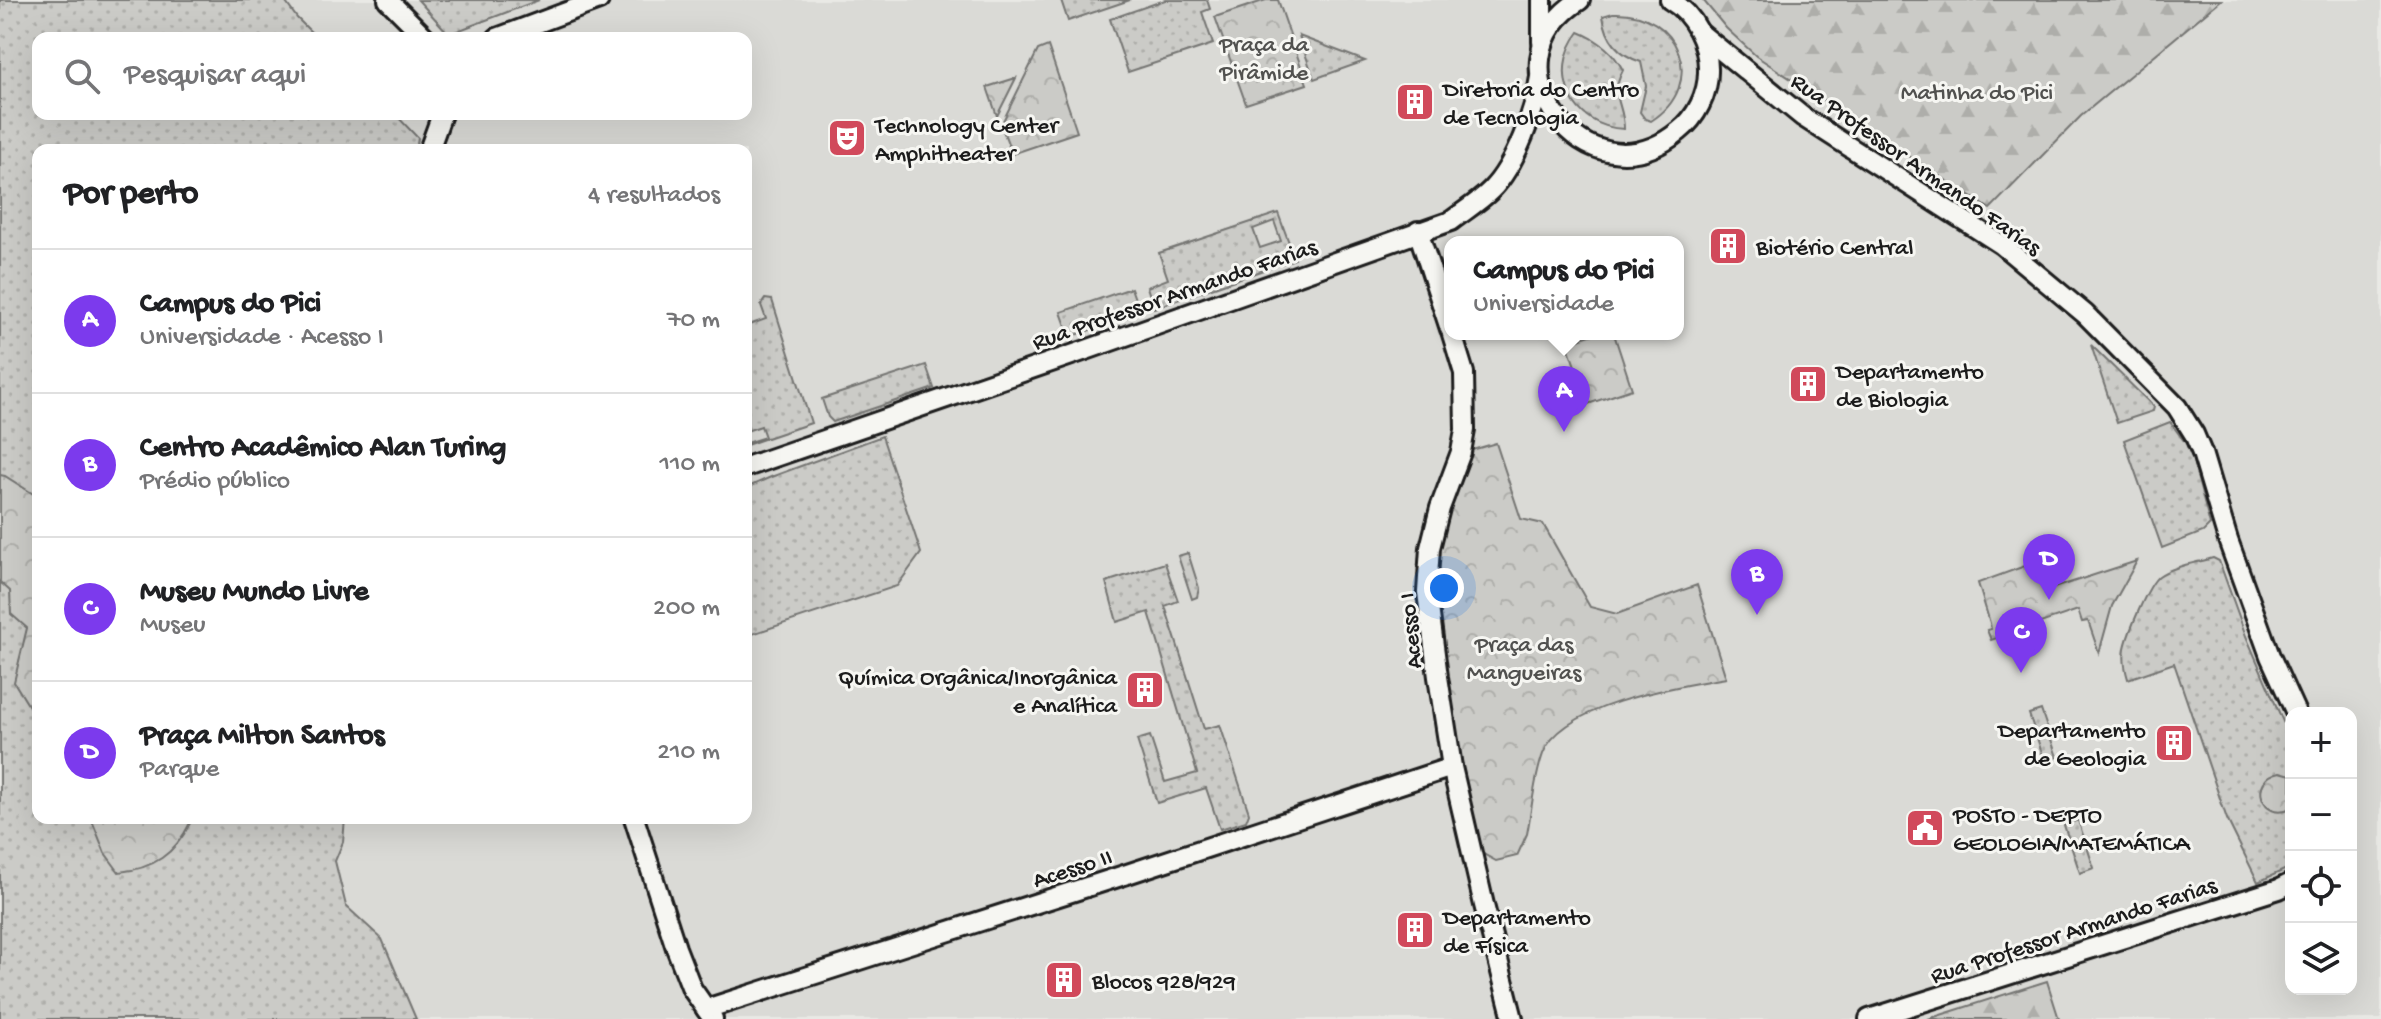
<!DOCTYPE html>
<html lang="pt">
<meta charset="utf-8">
<style>
body{margin:0;font-family:"Gochi Hand",sans-serif;background:#f6f6f6;color:#202124}
.controls{position:absolute;right:24px;bottom:24px;display:grid;overflow:hidden;border-radius:16px;box-shadow:0 8px 32px #0002}
.controls button{width:72px;height:72px;display:grid;place-items:center;padding:0;border:0;border-bottom:2px solid #e0e0e0;background:#fff;color:#202124;font:40px sans-serif}
.you{position:absolute;left:1444px;top:588px;width:28px;height:28px;margin:-20px;border:6px solid #fff;border-radius:50%;background:#1a73e8;box-shadow:0 0 0 12px #1a73e833}
.badge{display:grid;place-items:center;width:52px;height:52px;border-radius:50%;background:#7c3aed;color:#fff;font-size:26px;font-weight:700}
.pin{position:absolute;translate:-50% -66px;filter:drop-shadow(0 2px 4px #0008)}
.pin::after{content:'';position:absolute;top:42px;width:28px;height:24px;background:inherit;clip-path:polygon(0 0,100% 0,50% 100%)}
.popup{position:absolute;left:1444px;top:236px;width:240px;height:104px;box-sizing:border-box;display:grid;place-content:center;border-radius:16px;background:#fff;filter:drop-shadow(0 2px 6px #0005);font-size:26px;white-space:nowrap;color:#757577}
.popup b{font-size:30px;color:#202124}
.popup::after{content:'';position:absolute;left:50%;top:100%;margin-left:-16px;border:16px solid transparent;border-top-color:#fff}
.list{margin:0;padding:0;list-style:none}
h2{display:flex;justify-content:space-between;align-items:center;height:104px;margin:0;padding:0 32px;font-size:34px}
h2 small{font-size:26px;font-weight:400;color:#757577}
.list li{display:grid;grid-template-columns:52px 1fr auto;gap:24px;align-items:center;box-sizing:border-box;height:144px;padding:0 32px;border-top:2px solid #e0e0e0}
.list b{display:block;font-size:30px;white-space:nowrap}
.list p{margin:0;font-size:26px;white-space:nowrap;color:#757577}
.list em{font-size:26px;font-style:normal;color:#757577}
.icon{flex:none;width:44px;height:44px;fill:none;stroke:currentColor;stroke-width:2;stroke-linecap:round;stroke-linejoin:round}
.map{position:relative;flex:none;width:2381px;height:1019px;overflow:hidden}
.search{position:absolute;background:#fff;box-shadow:0 8px 32px #0002;left:32px;top:32px;width:720px;height:88px;display:flex;align-items:center;gap:20px;box-sizing:border-box;padding:0 28px;border-radius:16px;color:#757577;font-size:30px}
.panel{position:absolute;background:#fff;box-shadow:0 8px 32px #0002;left:32px;top:144px;width:720px;height:680px;border-radius:16px}
.map>svg:first-child{display:block}
</style>
<div class="map">
<svg width="2381" height="1019" viewBox="0 0 2381 1019">
<defs>
<pattern id="grass-dots" width="8" height="8" patternUnits="userSpaceOnUse" patternTransform="scale(2)"><rect width="8" height="8" fill="#cbcbc7"/><path d="M2 2h.1M6 6h.1" fill="none" stroke="#aeaeaa" stroke-width="1.8" stroke-linecap="round"/></pattern>
<pattern id="forest-firs" width="22" height="20" patternUnits="userSpaceOnUse" patternTransform="scale(2)"><rect width="22" height="20" fill="#cbcbc7"/><path d="M5 1l3.5 6h-7zM16 11l3.5 6h-7z" fill="#aeaeaa"/></pattern>
<pattern id="park-crowns" width="20" height="18" patternUnits="userSpaceOnUse" patternTransform="scale(2)"><rect width="20" height="18" fill="#cbcbc7"/><path d="M2 6a3 3 0 1 1 6 0M12 15a3 3 0 1 1 6 0" fill="none" stroke="#aeaeaa"/></pattern>
</defs>
<rect width="100%" height="100%" fill="#e9e9e5"/>
<filter id="ink" filterUnits="userSpaceOnUse"><feTurbulence type="fractalNoise" baseFrequency=".0125" numOctaves="2"/><feDisplacementMap in="SourceGraphic" scale="16" xChannelSelector="R" yChannelSelector="G"/><feConvolveMatrix kernelMatrix="1 2 1 2 8 2 1 2 1" color-interpolation-filters="sRGB"/></filter>
<g filter="url(#ink)">
<path fill="#dadad6" fill-rule="evenodd" d="M0,0h2381v1019h-2381zM38,38h708v76h-708zM38,150h708v668h-708zM1450,242h228v92h-228zM2291,713h60v276h-60z"/>
<g fill="url(#grass-dots)" stroke="#747472" stroke-width="2" fill-rule="evenodd">
<path d="M0,0h284l13,18 20,20h-279v76h357l23,24 -2,12h-378v668h307l-2,24 -8,19 11,45 36,33 34,80h-416z"/>
<path d="M418,0h121l-87,33 -5,-1z"/>
<path d="M1061,0h69l-62,21z"/>
<path d="M1165,0h42l3,9 -8,3 11,32 -85,28 -18,-53z"/>
<path d="M1613,13c67,-3 95,72 38,108l-6,-2 -5,-7 6,-26 -5,-24c-22,-7 -35,-23 -38,-46z"/>
<path d="M1579,32c20,8 34,19 44,38 -14,27 1,33 1,59 -52,-2 -77,-56 -45,-97z"/>
<path d="M1299,36l66,25 -51,18z"/>
<path d="M1278,213l17,46 -141,49 -7,-21 21,-8 -9,-26zM1274,221l7,20 -21,7 -7,-19z"/>
<path d="M1131,288l9,25 -70,24 -9,-25z"/>
<path d="M765,299l7,1 39,123 -65,22v-2l19,-6 -4,-11 -15,5v-105l20,-7 -5,-14z"/>
<path d="M2091,345l63,62 -1,4 -36,12z"/>
<path d="M926,365l8,23 -101,34 -5,-5 -6,-18z"/>
<path d="M2170,422l17,23 5,12 18,68 -7,7 -41,16 -38,-108z"/>
<path d="M882,436l39,117 -24,33 -151,50v-148l25,-11z"/>
<path d="M1188,553l11,35 -2,9 -5,2 -14,-43z"/>
<path d="M2213,558l6,3 27,75 45,104v127l-33,15 -31,-63 -53,-156 -46,16c-3,-10 -5,-20 -3,-31 3,-14 23,-64 34,-72 14,-10 37,-13 54,-18z"/>
<path d="M1165,563l13,38 -13,5 39,123 16,-4 29,88 -3,8 -26,8 -14,-41 -49,15 -20,-63 13,-4 15,46 32,-9 -48,-161 -32,10 -11,-40z"/>
<path d="M2041,710l16,47 -12,5 -16,-48z"/>
<path d="M2078,820l16,48 -14,5 -16,-48z"/>
</g>
<g fill="url(#forest-firs)" stroke="#747472" stroke-width="2">
<path d="M1703,0h518l-140,116 -91,93 -234,-153 -30,-28z"/>
<path d="M2047,981l12,38h-131z"/>
</g>
<g fill="url(#park-crowns)" stroke="#747472" stroke-width="2">
<path d="M1266,0h12l29,84 -61,20 -31,-87z"/>
<path d="M1048,46l29,86 -65,22 -11,-29 37,-75z"/>
<path d="M1016,78l-19,38 -10,-29z"/>
<path d="M1593,334h21l18,55 -44,15 -21,-61z"/>
<path d="M1496,443l25,76 22,5 47,83 27,7 80,-29 29,93c-47,8 -165,26 -183,76 -9,25 -11,54 -16,80l-10,22 -21,5 -18,-10c-11,-62 -25,-124 -34,-186 -5,-37 -10,-72 -5,-110 5,-36 20,-71 33,-105z"/>
<path d="M0,475l5,1 33,21v224l-24,-39 13,-54 -16,-14 -1,-23 -10,-9z"/>
<path d="M2044,559l10,29 83,-27 -25,45 -13,47 -11,-32 -6,1 -4,-12 -87,30 -4,-10 4,-1 -1,-6 -12,-40z"/>
<path d="M2280,772l11,3v33c-29,14 -44,-29 -11,-36z"/>
<path d="M91,818h95l4,5c-15,31 -37,46 -71,49l-14,-19z"/>
</g>
<g fill="none" stroke-linecap="round" stroke-linejoin="round">
<g stroke="#1c1c1c" stroke-width="24">
<g id="street">
<path d="M388,0l38,38"/>
<path d="M1542,0v42"/>
<path d="M1580,0c-100,62 6,208 99,131 17,-13 29,-37 29,-59 1,-28 -14,-58 -38,-72"/>
<path d="M1700,33l103,84 199,128 83,69 92,93 17,27 8,19 26,87 42,116 26,57"/>
<path d="M497,38l102,-38"/>
<path d="M429,150l13,-36"/>
<path d="M1418,231l32,98"/>
<path d="M1452,334l12,39 1,57 -4,22 -21,56 -10,40 -3,44 11,85 14,90 32,138 29,114"/>
<path d="M746,467l340,-117 365,-129c13,-10 28,-19 40,-31 24,-24 44,-79 49,-113"/>
<path d="M634,818l42,130 16,41 21,30"/>
<path d="M706,1009l409,-131 337,-111"/>
<path d="M1869,1019l410,-130 12,-6"/>
</g>
</g>
<use href="#street" stroke="#f6f6f2" stroke-width="18"/>
</g>
</g>
<defs>
<g id="building-square" transform="scale(2)"><rect x="-9" y="-9" width="18" height="18" rx="4" fill="#d1495b" stroke="#f6f6f2"/><path d="M-4-6H4V6H1V3H-1V6H-4ZM-2.5-4.3h1.7v1.8h-1.7ZM.8-4.3h1.7v1.8H.8ZM-2.5-1h1.7V.8h-1.7ZM.8-1h1.7V.8H.8Z" fill="#fff"/></g>
<g id="theatre-square" transform="scale(2)"><rect x="-9" y="-9" width="18" height="18" rx="4" fill="#d1495b" stroke="#f6f6f2"/><path d="M-5-5.5Q0-4 5-5.5V0Q5 5 0 6Q-5 5-5 0ZM-3.3-2.5H-1v1.5H-3.3ZM1-2.5H3.3v1.5H1ZM-2.8 1Q0 5.5 2.8 1Z" fill="#fff"/></g>
<g id="civic-square" transform="scale(2)"><rect x="-9" y="-9" width="18" height="18" rx="4" fill="#d1495b" stroke="#f6f6f2"/><path d="M-.6-6.5H3V-4.5H.6V-3L4-1V1h2V6H-6V1h2V-1L-.6-3ZM-1.2 2.5V6h2.4V2.5Z" fill="#fff"/></g>
</defs>
<g fill-rule="evenodd">
<use href="#building-square" x="1415" y="102"/>
<use href="#theatre-square" x="847" y="138"/>
<use href="#building-square" x="1728" y="246"/>
<use href="#building-square" x="1808" y="384"/>
<use href="#building-square" x="1145" y="690"/>
<use href="#building-square" x="2174" y="743"/>
<use href="#civic-square" x="1925" y="828"/>
<use href="#building-square" x="1415" y="930"/>
<use href="#building-square" x="1064" y="980"/>
</g>
<g text-anchor="middle" stroke-width="6" stroke-linejoin="round" paint-order="stroke">
<g font-size="24" fill="#51514f" stroke="#f6f6f2">
<text x="1264" y="51">Praça da<tspan x="1264" dy="28">Pirâmide</tspan></text>
<text x="1977" y="99">Matinha do Pici</text>
<text x="1524" y="651">Praça das<tspan x="1524" dy="28">Mangueiras</tspan></text>
</g>
<g font-size="24" fill="#1c1c1c" stroke="#f6f6f2" text-anchor="start">
<text x="1443" y="96">Diretoria do Centro<tspan x="1443" dy="28">de Tecnologia</tspan></text>
<text x="875" y="132">Technology Center<tspan x="875" dy="28">Amphitheater</tspan></text>
<text x="1756" y="254">Biotério Central</text>
<text x="1836" y="378">Departamento<tspan x="1836" dy="28">de Biologia</tspan></text>
<text x="1117" y="684" text-anchor="end">Química Orgânica/Inorgânica<tspan x="1117" dy="28">e Analítica</tspan></text>
<text x="2146" y="737" text-anchor="end">Departamento<tspan x="2146" dy="28">de Geologia</tspan></text>
<text x="1953" y="822">POSTO - DEPTO<tspan x="1953" dy="28">GEOLOGIA/MATEMÁTICA</tspan></text>
<text x="1443" y="924">Departamento<tspan x="1443" dy="28">de Física</tspan></text>
<text x="1092" y="988">Blocos 928/929</text>
</g>
<g font-size="24" fill="#1c1c1c" stroke="#f6f6f2">
<text transform="translate(1917 163) rotate(35)" y="8">Rua Professor Armando Farias</text>
<text transform="translate(1174 293) rotate(-19)" y="8">Rua Professor Armando Farias</text>
<text transform="translate(1409 631) rotate(-96)" y="8">Acesso I</text>
<text transform="translate(1072 867) rotate(-18)" y="8">Acesso II</text>
<text transform="translate(2073 929) rotate(-18)" y="8">Rua Professor Armando Farias</text>
</g>
</g>
</svg>
<div class="controls">
<button>+</button>
<button>−</button>
<button><svg class="icon" aria-label="locate" viewBox="0 0 24 24"><circle cx="12" cy="12" r="6"/><path d="M12 2v4M12 18v4M2 12h4M18 12h4"/></svg></button>
<button><svg class="icon" aria-label="layers" viewBox="0 0 24 24"><path d="M12 4l9 5-9 5-9-5zM3 14l9 5 9-5"/></svg></button>
</div>
<div class="you"></div>
<div class="pin badge" style="left:1564px;top:432px">A</div>
<div class="popup"><b>Campus do Pici</b>Universidade</div>
<div class="pin badge" style="left:1757px;top:615px">B</div>
<div class="pin badge" style="left:2021px;top:673px">C</div>
<div class="pin badge" style="left:2049px;top:600px">D</div>
<div class="search"><svg class="icon" aria-label="search" viewBox="0 0 24 24"><circle cx="10" cy="10" r="6"/><path d="M15 15l6 6"/></svg>Pesquisar aqui</div>
<section class="panel">
<h2>Por perto<small>4 resultados</small></h2>
<ul class="list">
<li><span class="badge">A</span><div><b>Campus do Pici</b><p>Universidade · Acesso I</p></div><em>70 m</em></li>
<li><span class="badge">B</span><div><b>Centro Acadêmico Alan Turing</b><p>Prédio público</p></div><em>110 m</em></li>
<li><span class="badge">C</span><div><b>Museu Mundo Livre</b><p>Museu</p></div><em>200 m</em></li>
<li><span class="badge">D</span><div><b>Praça Milton Santos</b><p>Parque</p></div><em>210 m</em></li>
</ul>
</section>
</div>
